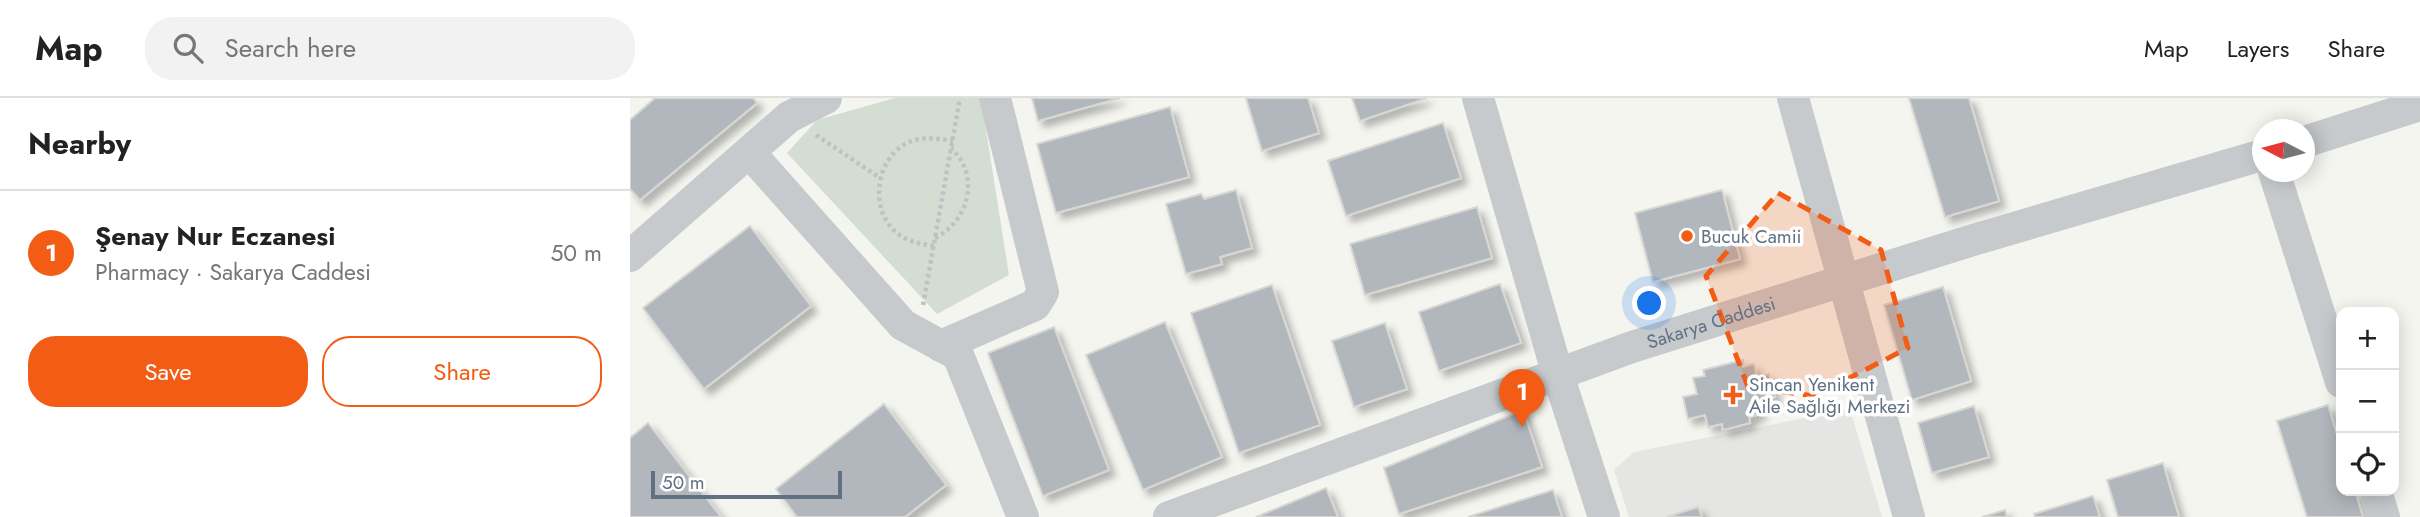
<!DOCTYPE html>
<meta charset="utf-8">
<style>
body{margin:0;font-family:Jost,sans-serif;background:#f2f2f2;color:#222}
.controls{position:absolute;right:21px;bottom:21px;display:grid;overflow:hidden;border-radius:14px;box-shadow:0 4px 18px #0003}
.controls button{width:63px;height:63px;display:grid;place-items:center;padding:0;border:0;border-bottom:2px solid #e0e0e0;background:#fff;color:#222;font:35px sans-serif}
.compass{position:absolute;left:1622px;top:21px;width:63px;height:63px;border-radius:50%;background:#fff;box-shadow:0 4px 18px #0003;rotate:276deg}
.scale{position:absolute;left:21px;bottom:18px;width:191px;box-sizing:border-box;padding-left:7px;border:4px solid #617184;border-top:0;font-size:19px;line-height:24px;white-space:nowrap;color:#617184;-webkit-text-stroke:5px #fff;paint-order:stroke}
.you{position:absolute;left:1020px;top:206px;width:24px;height:24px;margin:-18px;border:5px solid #fff;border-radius:50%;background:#1a73e8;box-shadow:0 0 0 10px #1a73e833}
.badge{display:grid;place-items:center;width:46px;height:46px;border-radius:50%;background:#f25c14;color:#fff;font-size:23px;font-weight:700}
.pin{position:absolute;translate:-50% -58px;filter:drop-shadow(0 2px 4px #0008)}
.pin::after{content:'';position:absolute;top:37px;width:24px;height:21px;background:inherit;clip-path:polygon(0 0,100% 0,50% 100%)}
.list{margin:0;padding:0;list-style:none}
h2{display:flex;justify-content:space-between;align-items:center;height:91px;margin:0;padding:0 28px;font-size:30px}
h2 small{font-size:23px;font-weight:400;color:#767676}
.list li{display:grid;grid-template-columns:46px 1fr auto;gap:21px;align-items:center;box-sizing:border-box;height:126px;padding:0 28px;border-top:2px solid #e0e0e0}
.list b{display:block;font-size:26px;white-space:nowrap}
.list p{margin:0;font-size:23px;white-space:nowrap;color:#767676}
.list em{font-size:23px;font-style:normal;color:#767676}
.actions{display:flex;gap:14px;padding:21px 28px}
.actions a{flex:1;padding:16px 0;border:2px solid #f25c14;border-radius:28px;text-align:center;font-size:24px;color:#f25c14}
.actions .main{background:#f25c14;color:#fff}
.icon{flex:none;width:38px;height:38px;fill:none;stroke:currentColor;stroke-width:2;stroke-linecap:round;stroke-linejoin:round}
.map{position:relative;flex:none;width:1790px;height:419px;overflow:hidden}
header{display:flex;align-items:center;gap:42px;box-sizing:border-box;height:98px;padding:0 35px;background:#fff;border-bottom:2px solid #e0e0e0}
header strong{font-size:33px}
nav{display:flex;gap:38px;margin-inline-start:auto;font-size:24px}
.search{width:490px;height:63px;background:#f2f2f2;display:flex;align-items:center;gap:18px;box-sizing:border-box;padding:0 24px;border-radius:28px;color:#767676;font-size:26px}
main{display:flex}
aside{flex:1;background:#fff}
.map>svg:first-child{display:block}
</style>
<header>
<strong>Map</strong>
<div class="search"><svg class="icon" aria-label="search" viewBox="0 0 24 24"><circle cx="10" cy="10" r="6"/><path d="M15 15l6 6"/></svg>Search here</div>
<nav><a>Map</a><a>Layers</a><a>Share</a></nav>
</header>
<main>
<aside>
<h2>Nearby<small></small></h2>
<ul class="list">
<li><span class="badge">1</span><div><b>Şenay Nur Eczanesi</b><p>Pharmacy · Sakarya Caddesi</p></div><em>50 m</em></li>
</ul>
<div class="actions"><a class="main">Save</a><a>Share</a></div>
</aside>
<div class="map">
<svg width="1790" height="419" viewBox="0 0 1790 419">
<defs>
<filter id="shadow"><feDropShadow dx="6" dy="6" stdDeviation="3.5" flood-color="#0004"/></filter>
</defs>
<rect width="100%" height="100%" fill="#f5f5f0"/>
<path fill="#e5e6e4" d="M1220,311l32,108h-253l-15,-47 20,-18z"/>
<path fill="#d4ddd1" d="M265,0h86l28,177 -72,39 -150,-161 30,-33z"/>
<g fill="#b1b7bd" stroke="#d6d6d3" stroke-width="2" filter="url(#shadow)">
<path d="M25,0h98l4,5 -117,97 -10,-11v-69z"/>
<path d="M402,0h88l-82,23z"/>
<path d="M616,0h62l11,35 -57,18z"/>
<path d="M722,0h75l-67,23z"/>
<path d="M1279,0h60l30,103 -54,16z"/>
<path d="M540,9l19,70 -133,36 -19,-69z"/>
<path d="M813,25l18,55 -115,38 -18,-55z"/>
<path d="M606,92l16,58 -32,9 2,7 -36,10 -20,-70 35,-10 3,5z"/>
<path d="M1092,92l18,69 -87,23 -18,-69z"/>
<path d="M847,109l15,51 -127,37 -15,-51z"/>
<path d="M120,128l61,80 -107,83 -61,-81z"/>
<path d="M870,186l21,59 -82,28 -20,-59z"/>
<path d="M642,187l48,140 -81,28 -48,-140z"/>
<path d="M1313,189l28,94 -59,19 -28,-95z"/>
<path d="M535,224l57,135 -79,33 -57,-135z"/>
<path d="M755,225l22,66 -53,18 -22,-66z"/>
<path d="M424,229l55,143 -66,26 -55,-143z"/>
<path d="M1113,262v7l11,-3 3,13 12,-3 6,23 -18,4 3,13 -11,3 1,6 -27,7 -1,-6 -14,3 -3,-12 -17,4 -5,-22 14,-3 -4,-16 12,-2 -2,-6z"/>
<path d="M254,306l62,81 -41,32h-108l-21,-28z"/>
<path d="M1698,307l13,43v43h14l8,26h-56l-30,-96z"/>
<path d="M1344,308l15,51 -57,16 -14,-50z"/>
<path d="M893,312l19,57 -143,47 -15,-46z"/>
<path d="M18,325l73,94h-91v-79z"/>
<path d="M1533,365l16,54h-61l-11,-37z"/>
<path d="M696,390l12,29h-82z"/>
<path d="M923,392l9,27h-94z"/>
<path d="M1463,398l7,21h-65l-1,-3z"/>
<path d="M1068,409l4,10h-35z"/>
<path d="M1375,412l2,7h-25z"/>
</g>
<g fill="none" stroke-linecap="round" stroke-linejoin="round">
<g stroke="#c0c1c3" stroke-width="4.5" stroke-dasharray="3.5 3.5" stroke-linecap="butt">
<path d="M186,37l64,43"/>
<path d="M305,140c34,-17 46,-62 16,-90"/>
<path d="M304,148c-14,-2 -25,-4 -36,-12 -30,-24 -23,-76 11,-92 14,-6 30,-3 44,-1"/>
<path d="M293,207l37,-207"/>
</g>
<g stroke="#c7cacd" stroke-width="32">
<path d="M848,0l79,274 47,145"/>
<path d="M1163,0l116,419"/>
<path d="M1674,44l116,-37"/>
<path d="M119,54l154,173 55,30 65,162"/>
<path d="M1644,74l67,210"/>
<path d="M0,158l159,-139 37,-19"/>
<path d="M311,248l94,-41 8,-13 -48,-194"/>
<path d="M1746,393l8,26"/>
<path id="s1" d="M539,419l463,-170 341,-107 289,-85"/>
</g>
</g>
<path fill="#f25c14" fill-opacity="0.2" stroke="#f25c14" stroke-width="5" stroke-dasharray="14 9" stroke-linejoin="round" d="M1148,95l103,57 27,98 -94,48 -66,-9 -42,-111z"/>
<g fill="#f25c14" stroke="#fff" stroke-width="2.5">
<circle cx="1057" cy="138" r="7"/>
<path d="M1099.5 286.5h7v7h7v7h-7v7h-7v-7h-7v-7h7z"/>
</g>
<g text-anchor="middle" stroke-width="7" stroke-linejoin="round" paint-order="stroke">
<g font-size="19" fill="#617184" stroke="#fff" text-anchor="start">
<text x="1071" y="145">Bucuk Camii</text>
<text x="1119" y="293">Sincan Yenikent<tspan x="1119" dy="22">Aile Sağlığı Merkezi</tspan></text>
</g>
<g font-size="19" fill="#617184" stroke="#fff">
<text dy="7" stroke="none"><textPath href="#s1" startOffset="576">Sakarya Caddesi</textPath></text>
</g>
</g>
</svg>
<div class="controls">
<button>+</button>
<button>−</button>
<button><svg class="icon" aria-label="locate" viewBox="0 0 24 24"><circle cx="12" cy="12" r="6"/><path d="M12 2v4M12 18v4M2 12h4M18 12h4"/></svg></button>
</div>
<svg class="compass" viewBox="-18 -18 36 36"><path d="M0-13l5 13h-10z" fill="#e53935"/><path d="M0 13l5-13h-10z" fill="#767676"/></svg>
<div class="scale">50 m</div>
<div class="you"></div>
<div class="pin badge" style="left:892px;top:329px">1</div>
</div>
</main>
